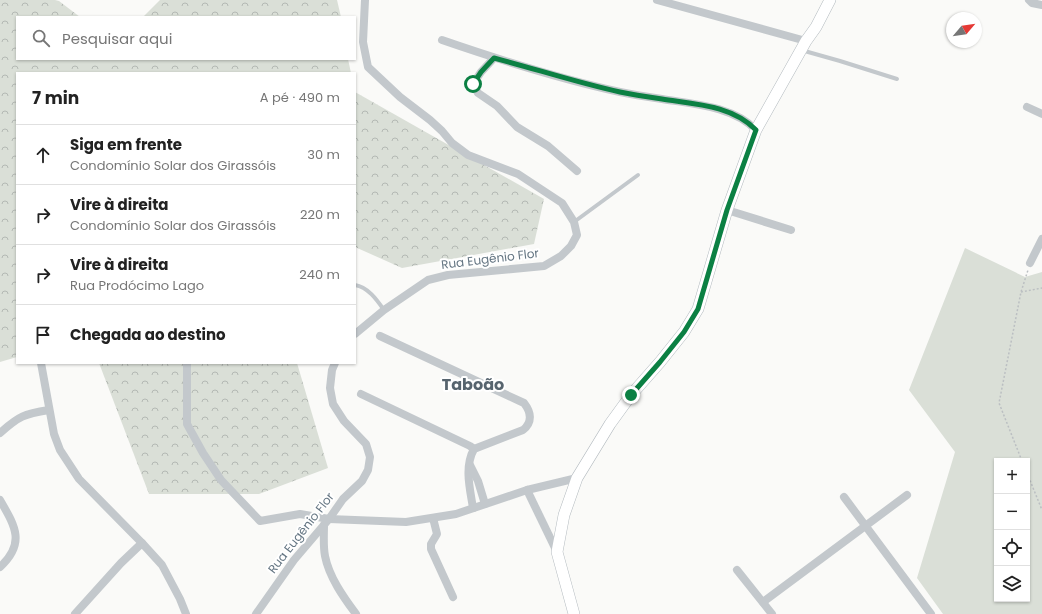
<!DOCTYPE html>
<html lang="pt">
<meta charset="utf-8">
<style>
body{margin:0;font-family:Poppins,sans-serif;background:#f6f6f6;color:#222}
.controls{position:absolute;right:12px;bottom:12px;display:grid;overflow:hidden;border-radius:0px;box-shadow:0 1px 3px #0004}
.controls button{width:36px;height:36px;display:grid;place-items:center;padding:0;border:0;border-bottom:1px solid #e0e0e0;background:#fff;color:#222;font:20px sans-serif}
.compass{position:absolute;left:946px;top:12px;width:36px;height:36px;border-radius:50%;background:#fff;box-shadow:0 1px 3px #0004;rotate:61deg}
.stop{position:absolute;width:12px;height:12px;margin:-9px;border:3px solid #0b8043;border-radius:50%;background:#fff}
.stop.end{background:#0b8043;border-color:#fff;box-shadow:0 1px 4px #0008}
.list{margin:0;padding:0;list-style:none}
h2{display:flex;justify-content:space-between;align-items:center;height:52px;margin:0;padding:0 16px;font-size:17px}
h2 small{font-size:13px;font-weight:400;color:#767676}
.list li{display:grid;grid-template-columns:26px 1fr auto;gap:12px;align-items:center;box-sizing:border-box;height:60px;padding:0 16px;border-top:1px solid #e0e0e0}
.list b{display:block;font-size:15px;white-space:nowrap}
.list p{margin:0;font-size:13px;white-space:nowrap;color:#767676}
.list em{font-size:13px;font-style:normal;color:#767676}
.icon{flex:none;width:22px;height:22px;fill:none;stroke:currentColor;stroke-width:2;stroke-linecap:round;stroke-linejoin:round}
.map{position:relative;flex:none;width:1042px;height:614px;overflow:hidden}
.search{position:absolute;background:#fff;box-shadow:0 1px 3px #0004;left:16px;top:16px;width:340px;height:44px;display:flex;align-items:center;gap:10px;box-sizing:border-box;padding:0 14px;border-radius:0px;color:#767676;font-size:15px}
.panel{position:absolute;background:#fff;box-shadow:0 1px 3px #0004;left:16px;top:72px;width:340px;height:292px;border-radius:0px}
.map>svg:first-child{display:block}
</style>
<div class="map">
<svg width="1042" height="614" viewBox="0 0 1042 614">
<defs>
<pattern id="forest-crowns" width="20" height="18" patternUnits="userSpaceOnUse"><rect width="20" height="18" fill="#dadfd7"/><path d="M2 6a3 3 0 1 1 6 0M12 15a3 3 0 1 1 6 0" fill="none" stroke="#b4b9b4"/></pattern>
</defs>
<rect width="100%" height="100%" fill="#fafaf8"/>
<g fill="url(#forest-crowns)">
<path d="M0,0h55l4,1 21,16h-63v42h331l3,14h-334v284l-17,5z"/>
<path d="M160,0h177l4,17h-198z"/>
<path d="M355,92l189,107 -10,45 -132,24 -47,-21z"/>
<path d="M99,363h198l31,105 -69,26h-110z"/>
</g>
<path fill="#dadfd7" fill-rule="evenodd" d="M965,248l60,29 17,-5v342h-99l-26,-36 38,-126 -46,-62zM997,461h30v138h-30z"/>
<g fill="none" stroke-linecap="round" stroke-linejoin="round">
<g stroke="#b3babf" stroke-width="12">
<path id="secondary" d="M574,614l-17,-62 7,-37 13,-37 33,-54 21,-29 29,-33 24,-30 14,-23 29,-99 29,-80 50,-89 10,-14 14,-27"/>
</g>
<g stroke="#bbbfc2" stroke-width="1.5" stroke-dasharray="2 2" stroke-linecap="butt">
<path d="M1021,292l21,-4"/>
<path d="M1022,461l-23,-58 22,-111 7,-22"/>
<path d="M1027,473l15,37"/>
</g>
<g stroke="#c3c8cc" stroke-width="4">
<path d="M801,50l39,11 57,18"/>
<path d="M574,222l64,-47"/>
<path d="M355,285c13,2 22,15 29,25"/>
</g>
<g stroke="#c3c8cc" stroke-width="8">
<path d="M657,0l149,41"/>
<path d="M1029,0l3,3 10,2"/>
<path d="M442,40c58,20 118,39 178,52 14,3 28,5 42,7 31,5 71,7 94,31"/>
<path d="M494,58l-13,14 -8,12 5,9 19,13 20,21 31,19 29,25"/>
<path d="M1027,107l15,7"/>
<path d="M727,210l64,20"/>
<path d="M1030,263l12,-24"/>
<path d="M355,334l29,-24 44,-30 20,-5 96,-9 17,-10 10,-10 6,-11 -3,-13 -12,-19 -44,-29 -50,-19 -16,-12 -10,-12 -12,-11 -30,-23 -32,-30 -5,-25 2,-42"/>
<path d="M380,336l144,67c7,9 9,19 -1,27l-49,19c-10,18 -4,40 -1,59"/>
<path d="M41,363l13,71 6,16 19,29 63,64 20,22 18,34 6,15"/>
<path d="M187,363v61l16,29 18,27 39,41 40,-7 29,5 77,3 50,-8 71,-24 50,-12"/>
<path d="M361,394l109,52 4,3"/>
<path d="M0,433c19,-17 24,-19 49,-23"/>
<path d="M470,465l8,16 7,23"/>
<path d="M527,490l30,62"/>
<path d="M844,497l87,117"/>
<path d="M0,500c15,26 26,43 0,67"/>
<path d="M433,518l4,16 -6,10v5l22,48"/>
<path d="M324,525c0,10 -1,21 1,31 4,21 19,42 31,58"/>
<path d="M737,570l35,44"/>
<path d="M763,602l144,-107"/>
<path d="M75,614l46,-51 21,-20"/>
<path d="M256,614l38,-54 35,-41 14,-20 19,-18 6,-11 2,-13 -4,-13 -22,-23 -11,-17 -3,-16 2,-18 3,-7"/>
</g>
<use href="#secondary" stroke="#fff" stroke-width="11"/>
</g>
<g fill="none" stroke-linecap="round" stroke-linejoin="round">
<path stroke="#0b8043" stroke-width="5" d="M473,84l8,-12 13,-14c42,11 84,25 126,34 14,3 28,5 42,7 32,5 70,6 94,31l-29,80 -29,99 -14,23 -24,30 -29,33"/>
</g>
<g text-anchor="middle" stroke-width="4" stroke-linejoin="round" paint-order="stroke">
<g font-size="12" fill="#657683" stroke="#fff">
<text transform="translate(490 259) rotate(-7)" y="4">Rua Eugênio Flor</text>
<text transform="translate(301 533) rotate(-52)" y="4">Rua Eugênio Flor</text>
</g>
<g font-size="16" font-weight="bold" fill="#57646e" stroke="#fff">
<text x="473" y="390">Taboão</text>
</g>
</g>
</svg>
<div class="controls">
<button>+</button>
<button>−</button>
<button><svg class="icon" aria-label="locate" viewBox="0 0 24 24"><circle cx="12" cy="12" r="6"/><path d="M12 2v4M12 18v4M2 12h4M18 12h4"/></svg></button>
<button><svg class="icon" aria-label="layers" viewBox="0 0 24 24"><path d="M12 4l9 5-9 5-9-5zM3 14l9 5 9-5"/></svg></button>
</div>
<svg class="compass" viewBox="-18 -18 36 36"><path d="M0-13l5 13h-10z" fill="#e53935"/><path d="M0 13l5-13h-10z" fill="#767676"/></svg>
<div class="stop" style="left:473px;top:84px"></div>
<div class="stop end" style="left:631px;top:395px"></div>
<div class="search"><svg class="icon" aria-label="search" viewBox="0 0 24 24"><circle cx="10" cy="10" r="6"/><path d="M15 15l6 6"/></svg>Pesquisar aqui</div>
<section class="panel">
<h2>7 min<small>A pé · 490 m</small></h2>
<ul class="list">
<li><svg class="icon" aria-label="ahead" viewBox="0 0 24 24"><path d="M12 20V5M6 11l6-6 6 6"/></svg><div><b>Siga em frente</b><p>Condomínio Solar dos Girassóis</p></div><em>30 m</em></li>
<li><svg class="icon" aria-label="right" viewBox="0 0 24 24"><path d="M7 20v-9h11M14 6l5 5-5 5"/></svg><div><b>Vire à direita</b><p>Condomínio Solar dos Girassóis</p></div><em>220 m</em></li>
<li><svg class="icon" aria-label="right" viewBox="0 0 24 24"><path d="M7 20v-9h11M14 6l5 5-5 5"/></svg><div><b>Vire à direita</b><p>Rua Prodócimo Lago</p></div><em>240 m</em></li>
<li><svg class="icon" aria-label="arrive" viewBox="0 0 24 24"><path d="M6 21V4h12l-3 4 3 4H6"/></svg><div><b>Chegada ao destino</b></div></li>
</ul>
</section>
</div>
